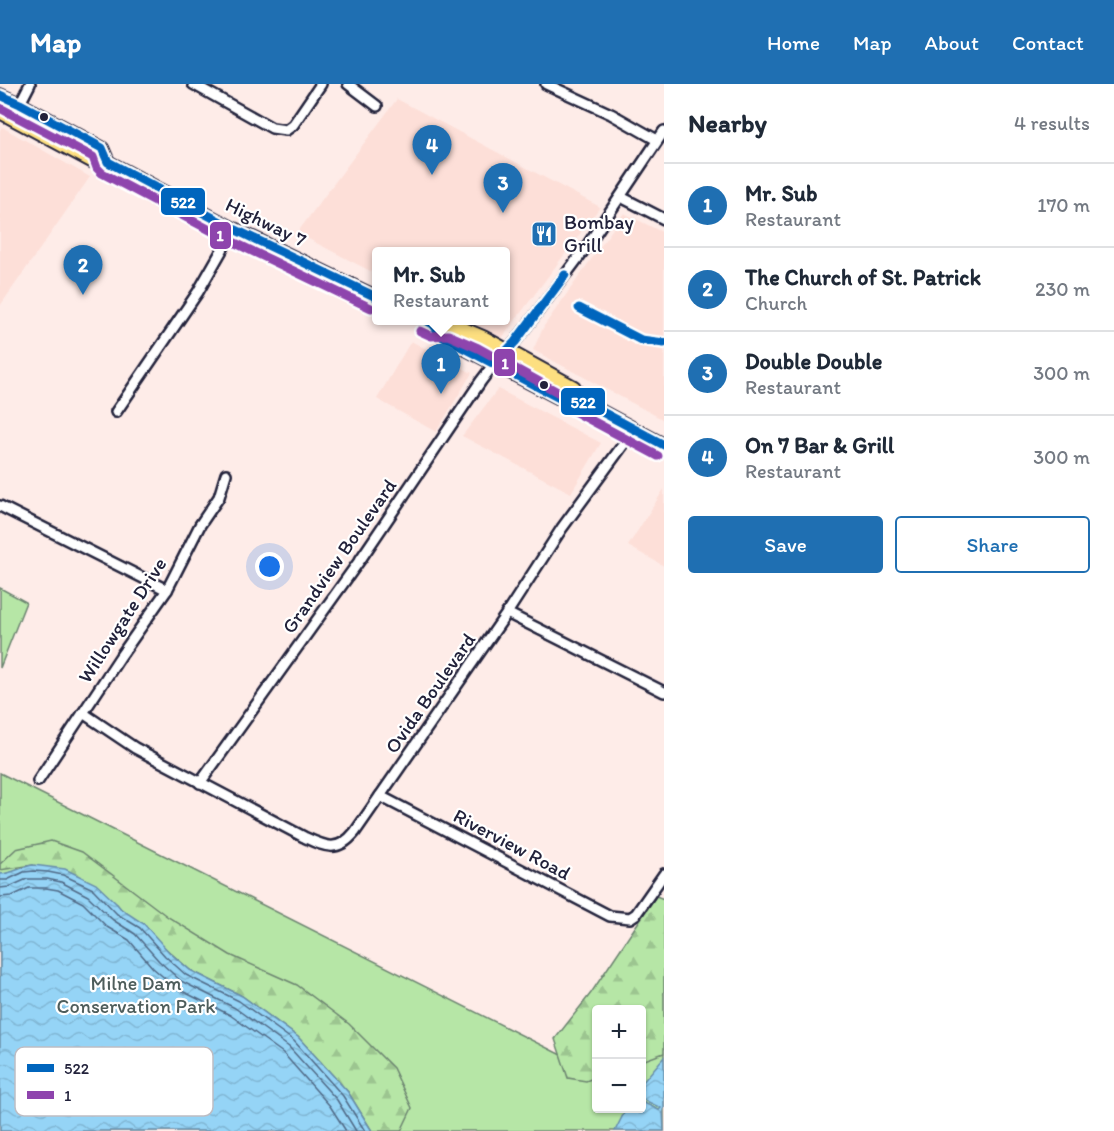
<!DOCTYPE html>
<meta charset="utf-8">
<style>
body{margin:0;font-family:Itim,sans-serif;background:#f6f6f7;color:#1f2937}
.controls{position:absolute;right:18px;bottom:18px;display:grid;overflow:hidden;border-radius:6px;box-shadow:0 2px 4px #0004}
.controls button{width:54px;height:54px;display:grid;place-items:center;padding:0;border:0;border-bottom:2px solid #e0e1e3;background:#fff;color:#1f2937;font:30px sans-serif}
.you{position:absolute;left:270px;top:483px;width:21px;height:21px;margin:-15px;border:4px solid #fff;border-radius:50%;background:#1a73e8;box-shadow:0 0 0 9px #1a73e833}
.badge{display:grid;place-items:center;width:39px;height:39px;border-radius:50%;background:#1f6fb2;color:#fff;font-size:20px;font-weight:700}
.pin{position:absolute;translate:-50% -50px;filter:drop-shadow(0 2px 3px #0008)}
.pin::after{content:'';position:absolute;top:32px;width:21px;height:18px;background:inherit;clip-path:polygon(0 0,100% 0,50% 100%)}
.popup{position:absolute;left:372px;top:163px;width:138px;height:78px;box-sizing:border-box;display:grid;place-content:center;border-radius:6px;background:#fff;filter:drop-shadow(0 2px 4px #0005);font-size:20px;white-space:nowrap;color:#747a83}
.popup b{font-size:22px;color:#1f2937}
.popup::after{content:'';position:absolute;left:50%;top:100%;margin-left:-12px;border:12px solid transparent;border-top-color:#fff}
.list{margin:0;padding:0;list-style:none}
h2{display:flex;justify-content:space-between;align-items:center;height:78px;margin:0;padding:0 24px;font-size:26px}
h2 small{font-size:20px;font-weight:400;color:#747a83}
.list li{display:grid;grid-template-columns:39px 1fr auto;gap:18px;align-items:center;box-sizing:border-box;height:84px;padding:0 24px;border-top:2px solid #e0e1e3}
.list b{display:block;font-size:22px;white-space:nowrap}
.list p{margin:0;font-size:20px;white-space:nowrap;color:#747a83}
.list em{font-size:20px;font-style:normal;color:#747a83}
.actions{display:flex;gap:12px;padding:18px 24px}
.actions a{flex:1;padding:14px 0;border:2px solid #1f6fb2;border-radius:6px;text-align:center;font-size:21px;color:#1f6fb2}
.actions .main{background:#1f6fb2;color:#fff}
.map{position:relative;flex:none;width:664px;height:1047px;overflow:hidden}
header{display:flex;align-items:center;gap:36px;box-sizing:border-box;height:84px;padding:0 30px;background:#1f6fb2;color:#fff}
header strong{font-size:28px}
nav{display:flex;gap:33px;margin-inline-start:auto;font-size:21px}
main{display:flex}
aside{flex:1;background:#fff}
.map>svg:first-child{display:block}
</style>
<header>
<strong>Map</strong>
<nav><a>Home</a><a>Map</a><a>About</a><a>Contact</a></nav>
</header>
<main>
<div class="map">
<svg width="664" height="1047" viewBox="0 0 664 1047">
<defs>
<pattern id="forest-firs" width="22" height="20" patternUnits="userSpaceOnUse" patternTransform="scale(1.5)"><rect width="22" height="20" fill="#b6e6a6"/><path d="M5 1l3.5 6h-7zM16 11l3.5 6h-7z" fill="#9cc590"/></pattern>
<pattern id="water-waves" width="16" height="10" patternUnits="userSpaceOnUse" patternTransform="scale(1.5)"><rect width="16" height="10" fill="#95d4f6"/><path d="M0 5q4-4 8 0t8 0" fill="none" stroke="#80b6d4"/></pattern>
</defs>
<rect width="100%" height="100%" fill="#feece8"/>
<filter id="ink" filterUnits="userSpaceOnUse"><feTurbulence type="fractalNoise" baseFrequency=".0167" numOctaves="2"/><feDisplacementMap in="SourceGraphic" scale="12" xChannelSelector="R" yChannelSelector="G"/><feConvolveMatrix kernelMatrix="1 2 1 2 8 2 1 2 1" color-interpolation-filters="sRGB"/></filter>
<g filter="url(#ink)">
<g fill="#fddfd8">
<path d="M397,15l203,108 -98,131 -34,-17 38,-1v-68h-130v22l-79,-41z"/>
<path d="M2,43l88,50 -90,129v-176z"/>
<path d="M624,129l40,20v187l-131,-70 11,-24z"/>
<path d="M411,257l61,32 -36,59 -59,-33z"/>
<path d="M498,305l103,54 -30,50 -109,-57z"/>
<path d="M664,405v77l-36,-20z"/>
</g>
<g fill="#b6e6a6" stroke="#6c8470" stroke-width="1.5">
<path d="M0,504l26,14 -26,66z"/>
<path d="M0,689l567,285 29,-40v90h46v-98l22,-69v190h-664z"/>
</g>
<g fill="url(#forest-firs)" stroke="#6c8470" stroke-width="1.5">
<path d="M51,757l31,11 86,65 62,38 67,30 52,39 44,44 19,40 -11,23h-29l-24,-39 -50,-55 -56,-41 -52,-26 -69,-61 -4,-5 -84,-39 -33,5v-6l16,-15z"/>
<path d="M656,812l8,3v154l-22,8v-51h-46v67l-10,4 -18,-3 -13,-39 36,-46z"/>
</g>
<g fill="url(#water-waves)" stroke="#678dab" stroke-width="1.5">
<path d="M33,781l32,4 31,15 21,20 4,5 23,15 25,28 21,18 52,26 56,41 50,55 24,39h-372v-257c11,0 21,-7 33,-9z"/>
<path d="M664,973v51l-1,2 1,21h-49l11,-22 16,-1v-6l17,8 2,-2 -19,-9v-16z"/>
</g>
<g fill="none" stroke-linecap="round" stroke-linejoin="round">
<g stroke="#506986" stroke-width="1.5">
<path d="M0,796h7l17,-8 10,-1 14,1 15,3 30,14 24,25 23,14 25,28 21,19 53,26 55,40 49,55 22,35"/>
<path d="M0,804l9,-1 18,-8h20l14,3 27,14 25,24 22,14 24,27 22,20 54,27 54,39 48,53 19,31"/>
<path d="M0,813l12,-1 17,-8h17l12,2 25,13 24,24 22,13 24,28 23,20 54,27 53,38 47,53 16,25"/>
</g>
<g stroke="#22223b" stroke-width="14">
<g id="minor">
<path d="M193,0l79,44 14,2 7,-5 28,-41"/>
<path d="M348,0l29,22"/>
<path d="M546,0l65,30 46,26"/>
<path d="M12,35l18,-35"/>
<path d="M621,113l43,22"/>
<path d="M116,328l82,-120 36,-63"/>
<path d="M0,422l167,84"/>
<path d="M507,529l157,79"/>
<path d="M83,629l52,35 169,89c22,10 34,16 51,-5l152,-219 55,-85 72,-98"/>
<path d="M38,697l82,-124 47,-67 33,-65 19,-28 7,-23"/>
<path d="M200,699l160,-223 121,-179 13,-17 21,-22 72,-96 77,-115"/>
<path d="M380,712l230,120 20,2 6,-4 28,-40"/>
</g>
</g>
<g stroke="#22223b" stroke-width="16">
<g id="major">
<path d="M0,11l20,9 82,44 6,14"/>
<path d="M0,28l95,51 13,-1 126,67 142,68"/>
<path d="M425,236l8,4 17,-1 33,14 91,50 2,11"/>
<path d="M433,240l10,13 122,64 11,-3 88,47"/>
</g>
</g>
<use href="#minor" stroke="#fff" stroke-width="9"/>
<use href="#major" stroke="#fddf80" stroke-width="12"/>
<g stroke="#fff" stroke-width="14">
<g id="bus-1">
<path d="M0,11l20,9 82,44 6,14 126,67 142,68"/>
<path d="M579,224l62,32 23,3"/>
<path d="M426,236l7,4 10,13 122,64 11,-3 88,47"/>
<path d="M494,280l21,-22 50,-67"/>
</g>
</g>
<g stroke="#fff" stroke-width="14">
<g id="bus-2">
<path d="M0,24l93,49 4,11 5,5 127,67 142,68"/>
<path d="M420,247l11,5 17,-1 30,13 85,47 2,9 5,5 88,47"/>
</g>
</g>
<use href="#bus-1" stroke="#0065bd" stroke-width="9"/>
<use href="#bus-2" stroke="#8e44ad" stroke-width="9"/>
</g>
</g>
<defs>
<g id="restaurant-square" transform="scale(1.35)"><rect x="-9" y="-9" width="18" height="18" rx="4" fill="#1f6fb2" stroke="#fff"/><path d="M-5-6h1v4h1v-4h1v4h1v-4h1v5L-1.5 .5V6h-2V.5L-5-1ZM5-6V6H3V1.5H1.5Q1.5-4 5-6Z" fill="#fff"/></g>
</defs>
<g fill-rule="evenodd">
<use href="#restaurant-square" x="544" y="150"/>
</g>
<g fill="#22223b" stroke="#fff" stroke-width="2">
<circle cx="44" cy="33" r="5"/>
<circle cx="544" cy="301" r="5"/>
</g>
<g text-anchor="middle" stroke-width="4.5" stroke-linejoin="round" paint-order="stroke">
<g font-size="20" fill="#22223b" stroke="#fff">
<text transform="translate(266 138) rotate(26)" y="7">Highway 7</text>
<text transform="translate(339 472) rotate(-55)" y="7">Grandview Boulevard</text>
<text transform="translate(122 536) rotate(-57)" y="7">Willowgate Drive</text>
<text transform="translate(430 609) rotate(-55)" y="7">Ovida Boulevard</text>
<text transform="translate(512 760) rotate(28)" y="7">Riverview Road</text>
</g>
<g font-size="20" fill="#22223b" stroke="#fff" text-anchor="start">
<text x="564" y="145">Bombay<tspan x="564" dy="23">Grill</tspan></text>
</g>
<g font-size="20" fill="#4e5d5b" stroke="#fff">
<text x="136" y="906">Milne Dam<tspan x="136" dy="23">Conservation Park</tspan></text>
</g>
</g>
<rect x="15" y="963" width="198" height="69" rx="9" fill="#fff" stroke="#bdbdc4" stroke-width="1.5"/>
<rect x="27" y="980" width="27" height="8" fill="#0065bd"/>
<rect x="27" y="1007" width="27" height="8" fill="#8e44ad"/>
<g font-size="16" fill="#22223b">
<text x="64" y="990">522</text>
<text x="64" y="1017">1</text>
</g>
<g stroke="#fff" stroke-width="2">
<rect x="160" y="103" width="46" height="29" rx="6" fill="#0065bd"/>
<rect x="209" y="137" width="23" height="29" rx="6" fill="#8e44ad"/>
<rect x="493" y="264" width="23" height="29" rx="6" fill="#8e44ad"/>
<rect x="560" y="303" width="46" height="29" rx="6" fill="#0065bd"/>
</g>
<g font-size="16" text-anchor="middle" font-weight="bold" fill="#fff">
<text x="183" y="124">522</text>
<text x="220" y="157">1</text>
<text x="505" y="285">1</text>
<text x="583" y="324">522</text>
</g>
</svg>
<div class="controls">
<button>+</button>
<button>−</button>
</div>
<div class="you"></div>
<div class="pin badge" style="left:441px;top:310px">1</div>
<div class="popup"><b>Mr. Sub</b>Restaurant</div>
<div class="pin badge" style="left:83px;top:211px">2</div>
<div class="pin badge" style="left:503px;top:129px">3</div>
<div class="pin badge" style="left:432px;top:91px">4</div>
</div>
<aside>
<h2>Nearby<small>4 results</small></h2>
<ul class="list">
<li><span class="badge">1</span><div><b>Mr. Sub</b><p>Restaurant</p></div><em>170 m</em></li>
<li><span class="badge">2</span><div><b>The Church of St. Patrick</b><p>Church</p></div><em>230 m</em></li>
<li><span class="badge">3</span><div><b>Double Double</b><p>Restaurant</p></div><em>300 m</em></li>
<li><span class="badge">4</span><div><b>On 7 Bar &amp; Grill</b><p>Restaurant</p></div><em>300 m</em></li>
</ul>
<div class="actions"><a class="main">Save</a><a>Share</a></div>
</aside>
</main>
